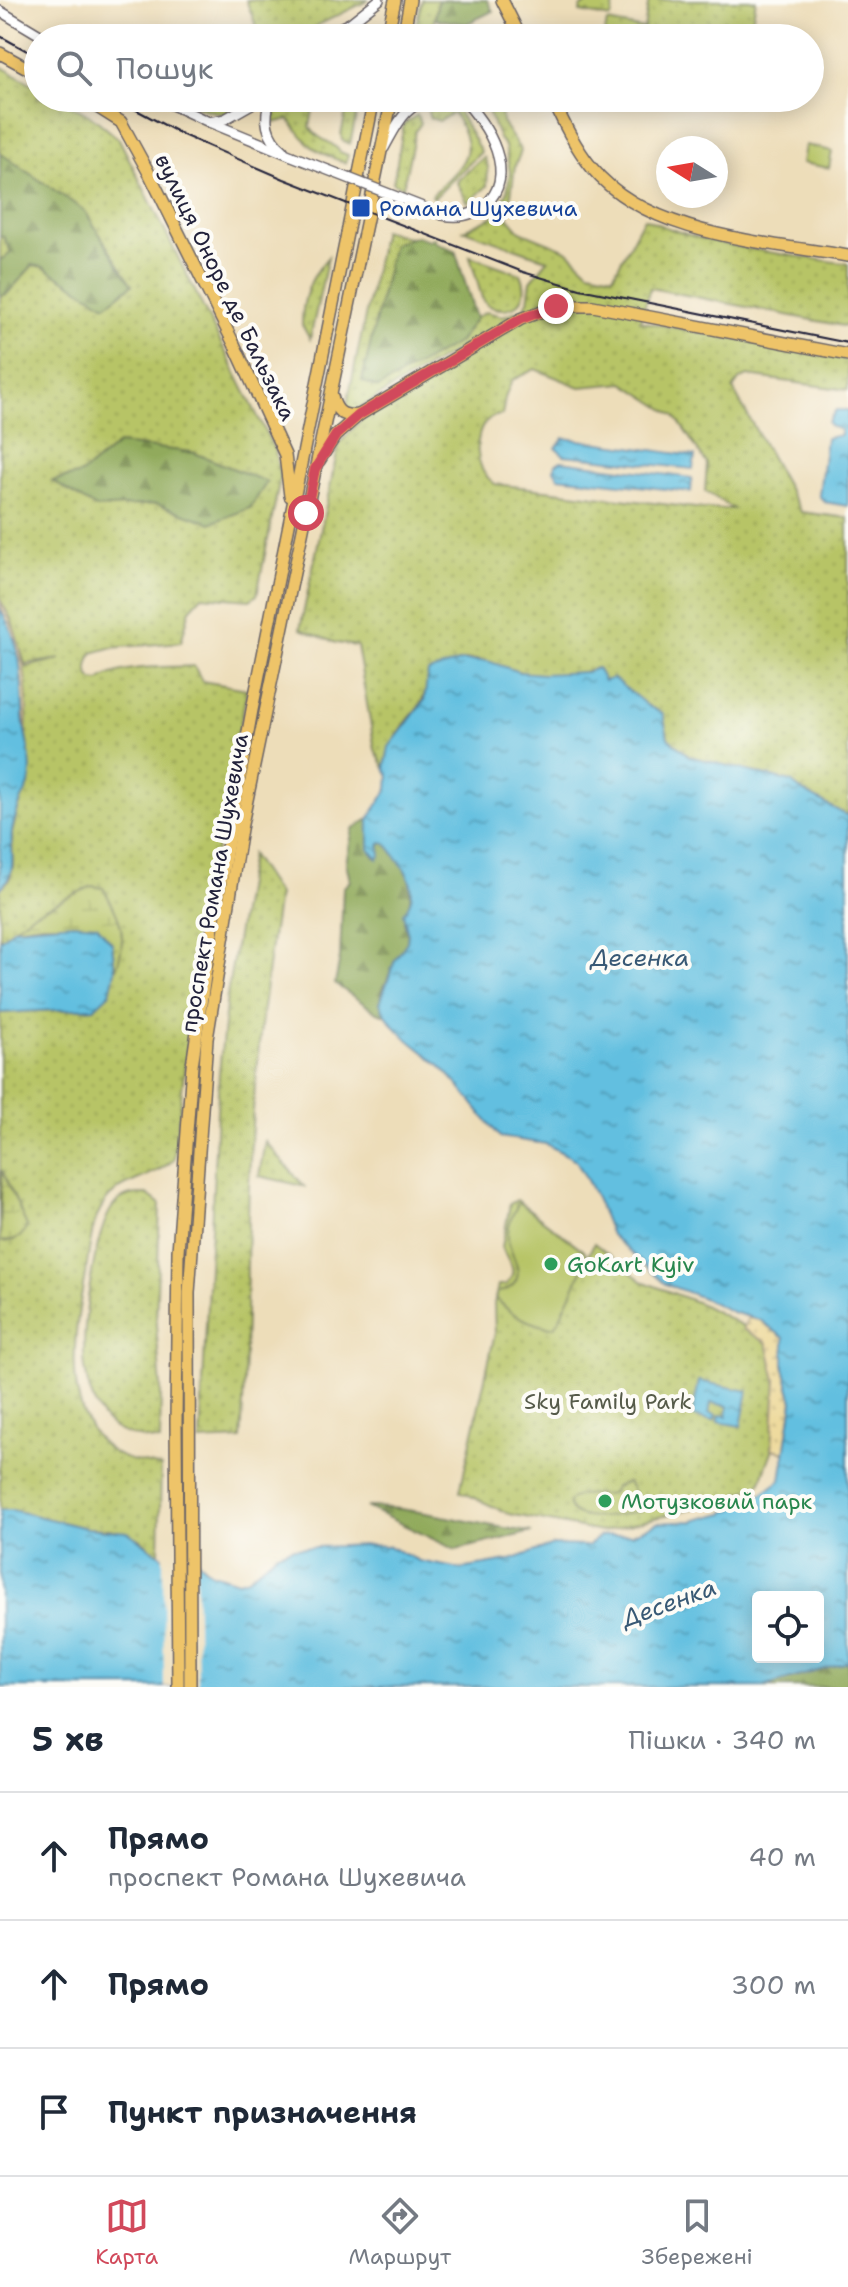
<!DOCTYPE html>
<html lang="uk">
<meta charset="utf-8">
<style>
body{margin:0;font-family:"Shantell Sans",sans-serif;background:#f6f6f7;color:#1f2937}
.controls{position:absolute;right:24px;bottom:24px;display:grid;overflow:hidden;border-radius:8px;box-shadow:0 4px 20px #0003}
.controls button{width:72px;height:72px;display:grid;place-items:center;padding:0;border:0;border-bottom:2px solid #e0e1e3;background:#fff;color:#1f2937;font:40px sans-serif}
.compass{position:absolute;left:656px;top:136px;width:72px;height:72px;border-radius:50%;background:#fff;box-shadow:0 4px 20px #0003;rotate:281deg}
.stop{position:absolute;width:24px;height:24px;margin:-18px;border:6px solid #d1495b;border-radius:50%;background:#fff}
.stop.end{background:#d1495b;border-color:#fff;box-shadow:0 2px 8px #0008}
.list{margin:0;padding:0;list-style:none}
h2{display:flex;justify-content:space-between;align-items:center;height:104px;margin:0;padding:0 32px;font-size:34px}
h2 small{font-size:26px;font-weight:400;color:#747a83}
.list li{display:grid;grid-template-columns:52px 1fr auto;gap:24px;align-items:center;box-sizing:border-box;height:128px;padding:0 32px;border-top:2px solid #e0e1e3}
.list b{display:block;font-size:30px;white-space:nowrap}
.list p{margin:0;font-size:26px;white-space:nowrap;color:#747a83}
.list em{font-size:26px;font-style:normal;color:#747a83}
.icon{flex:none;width:44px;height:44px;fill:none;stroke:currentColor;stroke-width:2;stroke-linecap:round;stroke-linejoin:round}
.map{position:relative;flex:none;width:848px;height:1687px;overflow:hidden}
.search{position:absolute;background:#fff;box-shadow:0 4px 20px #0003;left:24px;right:24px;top:24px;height:88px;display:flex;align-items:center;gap:20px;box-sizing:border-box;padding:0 28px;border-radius:44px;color:#747a83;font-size:30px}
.sheet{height:488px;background:#fff}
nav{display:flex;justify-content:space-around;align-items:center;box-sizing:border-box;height:112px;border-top:2px solid #e0e1e3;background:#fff;font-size:22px;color:#747a83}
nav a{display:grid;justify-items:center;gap:4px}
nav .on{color:#d1495b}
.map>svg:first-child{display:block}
</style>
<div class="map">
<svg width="848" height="1687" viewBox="0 0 848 1687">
<defs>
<pattern id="green-dots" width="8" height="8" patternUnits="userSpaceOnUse" patternTransform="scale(2)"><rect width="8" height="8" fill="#b7c466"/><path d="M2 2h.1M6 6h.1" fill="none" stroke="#9da859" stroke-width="1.8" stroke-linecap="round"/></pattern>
<pattern id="forest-firs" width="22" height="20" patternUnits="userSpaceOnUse" patternTransform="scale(2)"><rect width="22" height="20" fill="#91aa5b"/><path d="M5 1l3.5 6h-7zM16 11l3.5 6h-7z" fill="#768a4c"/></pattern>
<pattern id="wetland-marsh" width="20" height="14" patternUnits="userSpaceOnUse" patternTransform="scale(2)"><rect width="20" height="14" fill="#b7c466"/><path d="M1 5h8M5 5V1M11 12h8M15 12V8" fill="none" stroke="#9da859"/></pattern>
<pattern id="sand-dots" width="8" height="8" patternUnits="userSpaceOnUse" patternTransform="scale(2)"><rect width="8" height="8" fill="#eeda9e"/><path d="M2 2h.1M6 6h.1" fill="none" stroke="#ccbb89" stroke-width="1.8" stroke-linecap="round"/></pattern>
<pattern id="water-ripples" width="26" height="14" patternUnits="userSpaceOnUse" patternTransform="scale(2)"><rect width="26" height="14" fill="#62bfe0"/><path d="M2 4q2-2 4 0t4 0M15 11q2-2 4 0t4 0" fill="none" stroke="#509bb7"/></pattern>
</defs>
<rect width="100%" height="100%" fill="#fdfcf7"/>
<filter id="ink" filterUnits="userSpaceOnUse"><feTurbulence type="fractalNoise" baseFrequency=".0125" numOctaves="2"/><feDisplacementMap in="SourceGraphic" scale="16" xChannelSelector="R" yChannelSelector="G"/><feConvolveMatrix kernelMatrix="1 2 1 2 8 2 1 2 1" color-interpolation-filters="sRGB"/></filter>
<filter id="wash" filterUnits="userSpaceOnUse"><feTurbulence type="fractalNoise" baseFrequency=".006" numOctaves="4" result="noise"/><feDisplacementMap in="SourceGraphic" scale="32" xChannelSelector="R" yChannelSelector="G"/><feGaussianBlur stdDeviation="1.8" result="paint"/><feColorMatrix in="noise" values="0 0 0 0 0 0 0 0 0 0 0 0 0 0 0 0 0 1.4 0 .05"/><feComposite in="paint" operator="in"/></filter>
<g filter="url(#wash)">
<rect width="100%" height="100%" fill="#edddb9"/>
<g fill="url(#green-dots)" stroke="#6c7350" stroke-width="2" fill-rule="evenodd">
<path d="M246,0h123l-49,24 -22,14h-37z"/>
<path d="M422,0h16l-7,38h-18z"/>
<path d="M595,0h20l-4,18 -31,-6 1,-5z"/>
<path d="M649,0h107l-7,38c-18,0 -34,2 -49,-8l-2,6 -9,-2 -1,4h-84l3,-16 37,7z"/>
<path d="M0,66l38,21v11h20l36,20 25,21 156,312 5,27 -23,117 -7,5 -48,-4 -12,13 -9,33 -71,6 -18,5c-3,9 -8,20 1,27l6,1c20,-17 68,-13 95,-15l8,15 45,8 -48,253 -25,217c-20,20 -56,21 -71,46 -11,17 -13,40 -16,59 -10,54 -29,139 18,182 17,16 35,15 56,21l-2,88 -19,-16 -30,-10 -24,-1 -74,-18h-12v-497l94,-5 -79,-80 -15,12v-51l9,-9 4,-13 -1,-34 9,-35 8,-13 1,-24 -7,-45 -2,-48 40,-9 -36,5 -14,-45 -11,-19z"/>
<path d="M220,98h33l-30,16 -27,-7z"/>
<path d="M280,98h35l-5,29c9,15 22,13 30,25l8,3 -2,8c-33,-12 -37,-16 -57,-44l-15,4 1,-16z"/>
<path d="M349,98h11l-10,46 -8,-4 -1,-5z"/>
<path d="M476,98h25l1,24 19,29 -6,15 -7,51 12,14 47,19 22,21 24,5 31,-58c63,30 137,35 204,46v63l-198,-39 -10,33 208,39v30l-100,-14 -8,3 -7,10 68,123 47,6v298l-46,-25 -11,-9 -102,-26 -21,-18 -5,-24 -15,-8 -35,-27 -9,3 -7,-14c-23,8 -56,9 -80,3 -18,-5 -35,-15 -55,-10 -9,3 -23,15 -30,21 -8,6 -8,19 -15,27 -13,15 -31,38 -32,59l-10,-18 -18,-104 -21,-3 -36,-14 39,-185 23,-25 108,-66 5,-14 -121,72 -8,-2 37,-179 27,8 -17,6 66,98 17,-24 10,-6 17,4 20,-7 5,-8 3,-20 17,-21 -84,-30 28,-13 15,-24 3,-21 -5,-26 -6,-7 -13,-33zM535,369l45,18 44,-4 51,33 32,48 -2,27 28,18h-29l-209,-25c-5,-4 -11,-9 -13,-15 -9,-20 -5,-53 20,-54l3,-17 7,-18z"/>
<path d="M442,105l16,6 23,41 -47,46 -3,-2c30,-31 51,-41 22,-83l-14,8 -9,-3 -4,-12z"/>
<path d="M417,115l4,8 -6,9 -12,55 -10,-4 11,-59z"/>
<path d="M484,157l4,10 -1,19 -19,17 -11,-20 2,-4z"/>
<path d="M470,256l51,18c12,26 -9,43 -34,31l-5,-7z"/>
<path d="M328,257l-18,82 -8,-14c0,-27 8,-48 26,-68z"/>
<path d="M251,854l27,41c-14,95 -26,193 -29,290 -3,85 -2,169 -8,254l-41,2 19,-368 8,-78z"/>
<path d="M265,1141l39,45 -45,-10z"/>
<path d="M147,1194l13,10 -4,120 5,64 -1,53c-21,-3 -48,-7 -60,-27 -8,-14 -13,-31 -15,-46 -5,-33 9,-138 29,-163 10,-11 20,-11 33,-11z"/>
<path d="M517,1200l67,51 3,7 7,-15 48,38 59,23 69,36 9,55 -7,56 -12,33 -28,14 -131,34 -92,-18 -49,-23 35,-158 -1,-29 4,-19h7c16,-15 2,-23 -3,-38l8,-43z"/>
</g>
<g fill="url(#forest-firs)" stroke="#5a664b" stroke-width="2">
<path d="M438,0h49l6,11 -27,13 -31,-5z"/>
<path d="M0,153l85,58 47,74 -26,20 -63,-38 -10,-2 -26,29 -7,2v-36l11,-7 -8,-17 -3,1z"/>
<path d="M416,236l13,4 5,-2 2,5 19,7 21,68 -17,24 -81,46 -16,-7 31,-137z"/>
<path d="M118,444l74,8 75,30 -17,26 -39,15 -54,-19 -61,4 -44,-27 29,-7z"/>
<path d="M369,819v30l6,8 6,-15h4c23,29 34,42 19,79l4,13 -1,8 -12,18 -14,36 -1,7 5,12 -10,-4 -40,-27 5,-26 3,-70 7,-7 -4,-19 7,-33z"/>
<path d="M366,1507c56,0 110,19 166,25l-76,18z"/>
<path d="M848,1662v25h-85v-1z"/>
</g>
<g fill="url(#wetland-marsh)" stroke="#6c7350" stroke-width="2">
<path d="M92,886l11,2c18,30 26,49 12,83l-3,-28 -16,-18 -54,-1 -28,4 18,-14z"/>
<path d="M2,1170l25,56c-5,13 -14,17 -27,15z"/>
</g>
<g fill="url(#sand-dots)" stroke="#887e6c" stroke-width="2">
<path d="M0,600c26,44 29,90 26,139 -4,-30 -2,-60 -9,-90 -3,-16 -17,-33 -17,-49z"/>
<path d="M748,1318l12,2 24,18v30l9,33 -7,51 -14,-3 4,-69 -9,-37 -24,-14z"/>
</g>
<g fill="#b7c466" stroke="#6c7350" stroke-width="2">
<path d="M805,145l27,6 -3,17 -27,-5z"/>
<path d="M519,1202l65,49 4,7 -30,64 -5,5c-13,0 -38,-10 -48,-20 -3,-3 -6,-6 -10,-8l2,-7c7,0 11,-2 16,-7 13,-15 -5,-31 -5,-47 -1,-13 5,-25 11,-36z"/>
<path d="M628,1482l15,24 -1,4c-19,4 -69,18 -74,-7 9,-14 29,-6 44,-9l3,-7z"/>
</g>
<g fill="url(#water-ripples)" stroke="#42708e" stroke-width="2" fill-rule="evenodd">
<path d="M836,410h12v96l-24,-4 -5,-7 7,-57 15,-3v-5l-11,-4 -2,-4z"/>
<path d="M564,438l131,18 -2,13 -129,-14 -8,-7z"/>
<path d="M561,461l131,17 -1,14 -132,-15 -5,-7 1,-5z"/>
<path d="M0,609c22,33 22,69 23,107 1,22 12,46 6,68 -1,6 -6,11 -8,17 -4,9 -7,20 -9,30 -3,24 8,37 -12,58z"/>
<path d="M461,661h27l31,11 24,2 43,-2 11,-4 7,13 9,-3 35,28 15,8 5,24 21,18 102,26 11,9 46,25v846l-85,25h-763v-177h12l74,18 42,4 35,25 33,2 14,13 28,9 10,-3 29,-25 16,-5 73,-3 22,1 31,15 42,8 47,-8 45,-16 35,1 12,-10 32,-2 25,-11 35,-2 32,-8 30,-14 27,-19 12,-79 -9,-33v-30l-24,-18 -28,-8 -29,-14 -38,-14 -54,-49 -16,-40 -19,-35 -30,-16 -46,-7c-18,-21 -33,-43 -52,-63 -22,-25 -54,-37 -68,-71l15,-43 12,-18 1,-8 -5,-21c22,-24 -2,-50 -17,-70l-5,-1 -2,3 2,9 -3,5 -9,-10v-30l19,-30 1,-13 -4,-8 4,-21 35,-46 4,-29zM758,1597h60v60h-60z"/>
<path d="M73,923l24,2 15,18 3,28 -5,22 -16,15 -94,5v-73l14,-12z"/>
<path d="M699,1381l49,10 -7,35 -23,-4 2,-7 7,1 1,-10 -17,-3 -2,10 7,2 -2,6 -22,-5z"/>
</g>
<path fill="#edddb9" d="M163,1553l33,2 2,132h-34z"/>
</g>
<g filter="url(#ink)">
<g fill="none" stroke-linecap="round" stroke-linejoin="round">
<g stroke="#696367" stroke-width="12">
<g id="minor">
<path d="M0,11l45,27"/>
<path d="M319,38l31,-15 29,-23"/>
<path d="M157,98l52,24 83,34"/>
<path d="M271,98c-8,20 -5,38 12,52"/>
<path d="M442,98l23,4"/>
<path d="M209,122l16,-3 37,-21"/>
<path d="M384,148c14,-25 21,-45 52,-50"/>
<path d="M443,215c16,3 28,1 41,-9 36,-30 4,-83 -23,-108"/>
</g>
</g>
<g stroke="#696367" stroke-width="14">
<g id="major">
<path d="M502,0l19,38"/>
<path d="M387,38l8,-38"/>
<path d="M403,38l7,-38"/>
<path d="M0,53l38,21"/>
<path d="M83,98l38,24 29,53 84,169 51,111 5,41"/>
<path d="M552,98c11,24 23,49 40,70 56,68 174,74 256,88"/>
<path d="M332,396c4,16 10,21 27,19"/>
<path d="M319,461l16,-25 24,-21 162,-96 35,-13h37l255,49"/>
<path d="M178,1687l-2,-265 2,-171 14,-185 17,-118 43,-238 122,-612"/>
<path d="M190,1687l-1,-394 18,-254 34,-210 151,-731"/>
</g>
</g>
<use href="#minor" stroke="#fff" stroke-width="9"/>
<use href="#major" stroke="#eec469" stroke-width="11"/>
<g stroke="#22223b" stroke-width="2">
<path d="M0,36l38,21"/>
<path d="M114,98l71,38 99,43 239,93 57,17 268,54"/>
</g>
<g stroke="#696367" stroke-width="12" stroke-linecap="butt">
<path id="minor-bridge" d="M292,156l151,59"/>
</g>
<use href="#minor-bridge" stroke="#fff" stroke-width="9"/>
</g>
</g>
<g fill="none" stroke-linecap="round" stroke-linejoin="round" filter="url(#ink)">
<path stroke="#d1495b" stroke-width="10" d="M306,513l9,-44 21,-34 23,-20 162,-96 35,-13"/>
</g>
<rect fill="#1a4fb4" stroke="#fdfcf7" stroke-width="3" x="351" y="198" width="20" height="20" rx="4"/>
<g fill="#2e9e5b" stroke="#fdfcf7" stroke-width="3">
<circle cx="551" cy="1264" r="8"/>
<circle cx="605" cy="1501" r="8"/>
</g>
<g text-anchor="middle" stroke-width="8" stroke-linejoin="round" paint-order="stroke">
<g font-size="22" fill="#164399" stroke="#fdfcf7" text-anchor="start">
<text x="379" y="216">Романа Шухевича</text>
</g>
<g font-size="22" fill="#22223b" stroke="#fdfcf7">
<text transform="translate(226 287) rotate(64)" y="8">вулиця Оноре де Бальзака</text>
<text transform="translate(214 883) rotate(-80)" y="8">проспект Романа Шухевича</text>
</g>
<g font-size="22" fill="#27864d" stroke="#fdfcf7" text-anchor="start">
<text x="567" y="1272">GoKart Kyiv</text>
<text x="621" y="1509">Мотузковий парк</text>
</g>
<g font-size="22" fill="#565b4a" stroke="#fdfcf7">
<text x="608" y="1409">Sky Family Park</text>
</g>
<g font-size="24" font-style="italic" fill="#385975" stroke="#fdfcf7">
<text x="640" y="966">Десенка</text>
<text transform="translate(669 1603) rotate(-20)" y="8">Десенка</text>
</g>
</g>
</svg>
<div class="controls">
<button><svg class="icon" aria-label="locate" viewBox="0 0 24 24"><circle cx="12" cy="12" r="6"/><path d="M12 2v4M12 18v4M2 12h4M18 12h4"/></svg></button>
</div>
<svg class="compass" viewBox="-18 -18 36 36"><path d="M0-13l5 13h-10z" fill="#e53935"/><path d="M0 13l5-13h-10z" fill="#747a83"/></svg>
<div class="stop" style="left:306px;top:513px"></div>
<div class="stop end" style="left:556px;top:306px"></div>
<div class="search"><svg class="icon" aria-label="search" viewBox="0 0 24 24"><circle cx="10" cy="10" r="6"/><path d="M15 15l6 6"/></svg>Пошук</div>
</div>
<section class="sheet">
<h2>5 хв<small>Пішки · 340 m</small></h2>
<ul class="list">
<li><svg class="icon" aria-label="ahead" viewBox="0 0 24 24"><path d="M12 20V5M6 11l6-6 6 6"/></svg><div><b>Прямо</b><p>проспект Романа Шухевича</p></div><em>40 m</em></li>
<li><svg class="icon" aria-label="ahead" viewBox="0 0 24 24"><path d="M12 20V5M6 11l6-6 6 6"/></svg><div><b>Прямо</b></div><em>300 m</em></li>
<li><svg class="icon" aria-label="arrive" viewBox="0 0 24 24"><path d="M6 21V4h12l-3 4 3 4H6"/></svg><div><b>Пункт призначення</b></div></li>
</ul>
</section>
<nav>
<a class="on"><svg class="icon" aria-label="map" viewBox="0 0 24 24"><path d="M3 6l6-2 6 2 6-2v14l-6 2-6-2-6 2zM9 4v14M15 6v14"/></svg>Карта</a>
<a><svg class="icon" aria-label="directions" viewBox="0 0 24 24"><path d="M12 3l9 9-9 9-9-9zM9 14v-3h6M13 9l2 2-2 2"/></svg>Маршрут</a>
<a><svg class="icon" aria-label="saved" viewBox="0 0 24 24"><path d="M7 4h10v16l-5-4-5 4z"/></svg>Збережені</a>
</nav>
